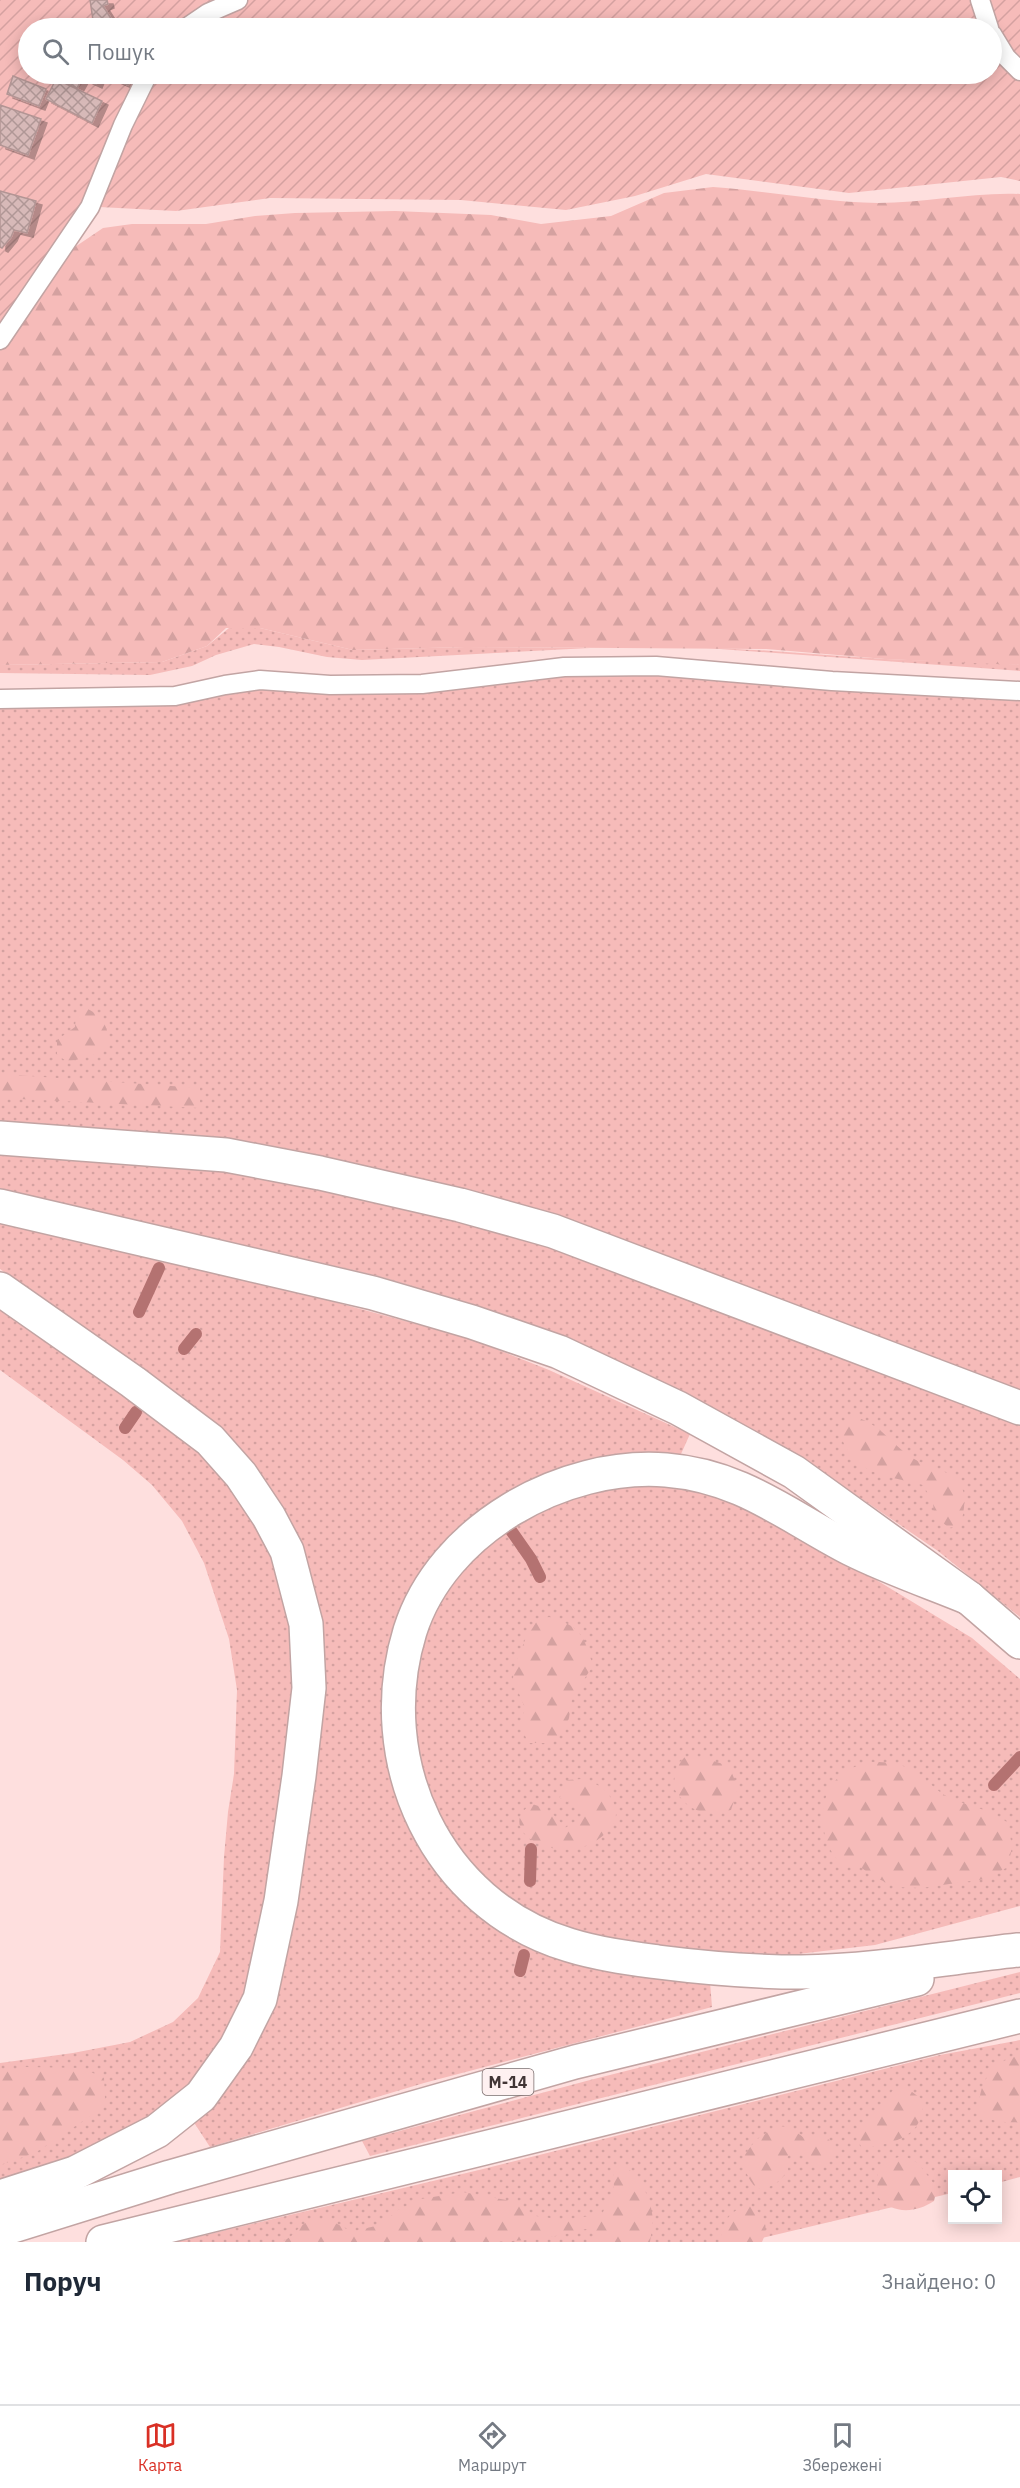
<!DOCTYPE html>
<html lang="uk">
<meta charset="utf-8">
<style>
body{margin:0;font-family:"IBM Plex Sans",sans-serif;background:#f2f2f3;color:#1f2937}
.controls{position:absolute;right:18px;bottom:18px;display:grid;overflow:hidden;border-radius:0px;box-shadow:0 3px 15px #0003}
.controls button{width:54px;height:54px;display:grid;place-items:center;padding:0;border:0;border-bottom:2px solid #e0e1e3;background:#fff;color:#1f2937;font:30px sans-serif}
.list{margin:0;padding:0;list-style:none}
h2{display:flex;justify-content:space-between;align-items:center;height:78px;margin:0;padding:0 24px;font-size:26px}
h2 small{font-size:20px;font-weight:400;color:#747a83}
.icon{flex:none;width:33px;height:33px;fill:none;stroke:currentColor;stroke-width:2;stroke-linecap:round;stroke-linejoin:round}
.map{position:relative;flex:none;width:1020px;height:2242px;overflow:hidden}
.search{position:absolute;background:#fff;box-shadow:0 3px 15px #0003;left:18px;right:18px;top:18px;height:66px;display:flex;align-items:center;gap:15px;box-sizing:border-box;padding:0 21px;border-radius:33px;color:#747a83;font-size:22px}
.sheet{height:162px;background:#fff}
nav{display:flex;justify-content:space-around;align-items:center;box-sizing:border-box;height:84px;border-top:2px solid #e0e1e3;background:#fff;font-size:16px;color:#747a83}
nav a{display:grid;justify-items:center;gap:3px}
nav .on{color:#d93025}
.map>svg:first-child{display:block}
</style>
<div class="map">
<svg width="1020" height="2242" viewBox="0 0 1020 2242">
<defs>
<pattern id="grass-dots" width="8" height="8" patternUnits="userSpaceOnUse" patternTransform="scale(1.5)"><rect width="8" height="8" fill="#f6bbb9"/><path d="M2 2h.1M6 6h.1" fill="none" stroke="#d4a1a0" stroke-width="1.8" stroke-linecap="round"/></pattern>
<pattern id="forest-firs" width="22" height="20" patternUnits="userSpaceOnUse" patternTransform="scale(1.5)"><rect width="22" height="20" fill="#f6bbb9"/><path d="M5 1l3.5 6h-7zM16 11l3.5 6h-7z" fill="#d4a1a0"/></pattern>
<pattern id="garden-furrows" width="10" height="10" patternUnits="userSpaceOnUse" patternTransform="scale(1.5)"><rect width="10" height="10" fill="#f6bbb9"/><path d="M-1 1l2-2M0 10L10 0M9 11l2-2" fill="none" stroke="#d4a1a0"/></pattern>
<pattern id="building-cross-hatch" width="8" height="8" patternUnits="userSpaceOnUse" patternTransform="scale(1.5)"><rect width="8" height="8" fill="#d7b9b8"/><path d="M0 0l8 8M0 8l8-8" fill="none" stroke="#b09796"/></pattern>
<filter id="shadow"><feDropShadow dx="6" dy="4" stdDeviation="0" flood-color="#0004"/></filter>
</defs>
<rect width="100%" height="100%" fill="#fedfde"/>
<g fill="url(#grass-dots)">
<path d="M229,628h31l93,22 112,-3 125,1 -228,12 -35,-3 -48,-10 -25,-3 -38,11 -24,11 -42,9 -150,-2v-8l162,-3 45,-16z"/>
<path d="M706,648c60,1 120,8 180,11 45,2 89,2 134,6v6z"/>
<path d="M656,675l364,24v693l-370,-139 -650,-129v-417l227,-14 33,-5 161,2 143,-14z"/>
<path d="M0,1153l231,19 159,29 156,45 91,31 383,146v194l-82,-66 -136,-93 -116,-65 -120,-57 -87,-30 -101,-30 -378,-87z"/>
<path d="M0,1223l316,74 152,41 81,32 141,64 -9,20 -97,9 -185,160 30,237 25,31 29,26 227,65 2,25 -288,76 -214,64 -17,-26 54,-65 63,-477 -169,-211 -141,-99z"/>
<path d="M0,1304l200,145 29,34 27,41 17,33 19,69 1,62 -7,84 -21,125 -19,97 -22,45 -34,46 -44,33 -91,47 -55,19v-121l73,-10 57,-11 43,-20 25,-24 22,-46 4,-95 4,-45 6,-38 3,-84 -8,-51 -25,-76 -22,-42 -30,-36 -29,-25 -123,-90z"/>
<path d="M661,1484l41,6 82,34 188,114 48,41v227l-145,39 -77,9 -56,3 -58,-6 -114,-19 -45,-21 -33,-22 -41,-47 -36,-85 1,-98 22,-59 36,-45 52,-40 67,-25z"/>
<path d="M1020,1972v21l-650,163 -8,-15 228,-61z"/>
<path d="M1020,2040v137l-22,6v-9h-46v19l-207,49h-569l303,-72 461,-115z"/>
</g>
<g fill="url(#forest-firs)">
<path d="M713,187c55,4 110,15 165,16 48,0 95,-11 142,-9v471l-135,-6 -119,-10 -301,-2 -112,3 -93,-22h-34l-19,18 -45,16 -162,3v-317l69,-97 34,-23 29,-4h74l49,-8 40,-3 100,-2 96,4 50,9 70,-8 53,-23z"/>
<path d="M84,1007c18,8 26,20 24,40 -6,6 -35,16 -43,13 -2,-1 -6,-4 -8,-6v-14l18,-13c1,-9 0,-16 9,-20z"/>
<path d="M0,1074l200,14v20l-200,-10z"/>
<path d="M851,1416c30,6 40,30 65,44 14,8 33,9 44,24 8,12 3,29 1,41l-12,3 -15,-13 -1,-13 -10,-17c-40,-11 -73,-9 -85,-59z"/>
<path d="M549,1617c31,9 35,18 44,49l-21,31 -3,21 -10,19 -14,6h-16c-8,-13 -8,-20 -4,-35l-12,-29 1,-12 11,-27 12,-19z"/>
<path d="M685,1757h16l28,9 9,22 -7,22c-31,5 -41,3 -58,-23l4,-22z"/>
<path d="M870,1762c24,0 37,2 56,18 7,6 14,13 22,17 21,10 43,12 60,26l4,24 -4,20 -23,12 -64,9 -24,-1 -23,-10 -15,-11h-16c-24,-21 -29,-68 -3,-90 9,-8 18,-11 30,-14z"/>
<path d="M582,1779c16,5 27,10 33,28 3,10 -1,18 -8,25 -41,42 -118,-2 -75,-28 16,4 23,11 33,24l17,-11 -2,-10 -20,-9 1,-9 6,-9z"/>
<path d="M1020,2056v66c-14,1 -31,0 -41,-9 -2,-27 12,-53 41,-57z"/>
<path d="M25,2067l57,1 22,10 1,20 -10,15 -60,40 -35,12v-93z"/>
<path d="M899,2089h9l15,11c2,37 -30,44 -61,48 -13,-22 3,-25 16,-37 6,-5 11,-14 14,-20z"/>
<path d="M776,2126l13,1 14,10h23l11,11 -5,11 -13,8 -15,-11 -13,-4 -5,7 2,11c-9,13 -16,18 -31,19 -10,-11 -13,-19 -13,-34l12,-15z"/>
<path d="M904,2156l14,7 19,25 -3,13c-18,12 -42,14 -57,-5l1,-28 13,-9z"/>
<path d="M622,2164c15,10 28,30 30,49 2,9 -1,20 -2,29h-55l-2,-10 -7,-3 -44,10 -48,3h-214c10,-3 12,-7 19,-14 17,-17 36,-6 53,4l31,-8 13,-13 25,-12 42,-7 49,9 24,15 28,4 38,-6 12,-25 -1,-23z"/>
<path d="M750,2205c14,10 20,21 12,37h-41c-1,-18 10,-34 29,-37z"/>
</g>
<path fill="url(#garden-furrows)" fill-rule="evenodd" d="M0,0h1020v181l-19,-4 -152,16 -143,-19 -71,22 -69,14 -105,-10 -191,-2 -94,13 -96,-5 -80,118zM28,28h964v46h-964z"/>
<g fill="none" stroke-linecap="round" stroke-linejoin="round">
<g stroke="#b47271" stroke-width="12">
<path d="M139,1312l20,-44"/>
<path d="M184,1349l12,-15"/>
<path d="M125,1428l11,-16"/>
<path d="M510,1529l21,30 9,18"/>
<path d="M994,1785l26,-28"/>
<path d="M530,1881l1,-32"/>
<path d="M520,1971l4,-16"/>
</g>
</g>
<g fill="url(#building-cross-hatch)" stroke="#b39594" stroke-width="1.5" filter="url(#shadow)">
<path d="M90,0h17l1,4 -5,2 14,22h-19l-5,-8z"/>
<path d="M59,74h13l10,5 -5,9 -21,-9z"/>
<path d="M88,74h12l-4,10 -11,-5z"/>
<path d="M103,74h30l-5,11z"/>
<path d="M13,76l33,13 -7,17 -32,-12z"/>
<path d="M56,79l46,22 -10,22 -46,-24z"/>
<path d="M0,105l41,14 -13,36 -28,-10z"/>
<path d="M0,191l36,10 -9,32 -13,-3 -3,7 -9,11 -2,-1z"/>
</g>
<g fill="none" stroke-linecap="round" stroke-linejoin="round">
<g stroke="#c2a4a3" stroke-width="21">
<g id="service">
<path d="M980,0l9,28"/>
<path d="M186,28l22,-15 30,-13"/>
<path d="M992,34l14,23 14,14"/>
<path d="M0,340l90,-133 33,-82 25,-51"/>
<path d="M0,699l175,-3 50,-11 35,-5 70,5 92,-1 142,-17 92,-1 176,15 188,10"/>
</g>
</g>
<g stroke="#c2a4a3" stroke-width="36">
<g id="trunk">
<path d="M0,1138l226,17 94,18 140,32 93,26 467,177"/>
<path d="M0,1206l373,87 99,29 87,30 119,56 116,64 175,126 51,44"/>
<path d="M0,1289l133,93 77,58 31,35 28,42 18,34 19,73 3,64 -10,88 -18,125 -21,98 -24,48 -35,49 -44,35 -82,42 -75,24"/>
<path d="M969,1598c-39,-16 -80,-30 -118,-49 -64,-33 -109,-73 -185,-79 -103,-8 -224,59 -256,161 -40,130 26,274 159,314 29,9 60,13 89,17 47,6 95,10 143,10 72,-1 145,-14 217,-22"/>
<path d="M0,2230l170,-53 405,-115 342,-83"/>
<path d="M103,2242l917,-226"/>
</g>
</g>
<use href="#service" stroke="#fff" stroke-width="18"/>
<use href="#trunk" stroke="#fff" stroke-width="33"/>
</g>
<g text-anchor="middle" stroke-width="5" stroke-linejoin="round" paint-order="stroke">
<rect fill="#fef1f1" stroke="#7a6d6d" stroke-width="1.5" x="482.5" y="2069" width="51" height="26" rx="4.5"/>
<g font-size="16" font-weight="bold" fill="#413535">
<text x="508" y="2088">М-14</text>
</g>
</g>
</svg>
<div class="controls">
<button><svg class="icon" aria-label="locate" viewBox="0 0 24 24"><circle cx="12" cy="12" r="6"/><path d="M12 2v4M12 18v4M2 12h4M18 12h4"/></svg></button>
</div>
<div class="search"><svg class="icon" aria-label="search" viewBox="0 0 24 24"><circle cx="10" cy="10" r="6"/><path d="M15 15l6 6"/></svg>Пошук</div>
</div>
<section class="sheet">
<h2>Поруч<small>Знайдено: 0</small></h2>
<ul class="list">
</ul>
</section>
<nav>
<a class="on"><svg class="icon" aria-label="map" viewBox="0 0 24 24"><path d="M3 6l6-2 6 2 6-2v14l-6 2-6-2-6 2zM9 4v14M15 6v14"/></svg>Карта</a>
<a><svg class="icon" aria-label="directions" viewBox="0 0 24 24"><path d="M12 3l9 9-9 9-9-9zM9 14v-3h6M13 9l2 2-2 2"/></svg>Маршрут</a>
<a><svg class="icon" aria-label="saved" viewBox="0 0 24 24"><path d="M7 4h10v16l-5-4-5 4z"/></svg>Збережені</a>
</nav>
